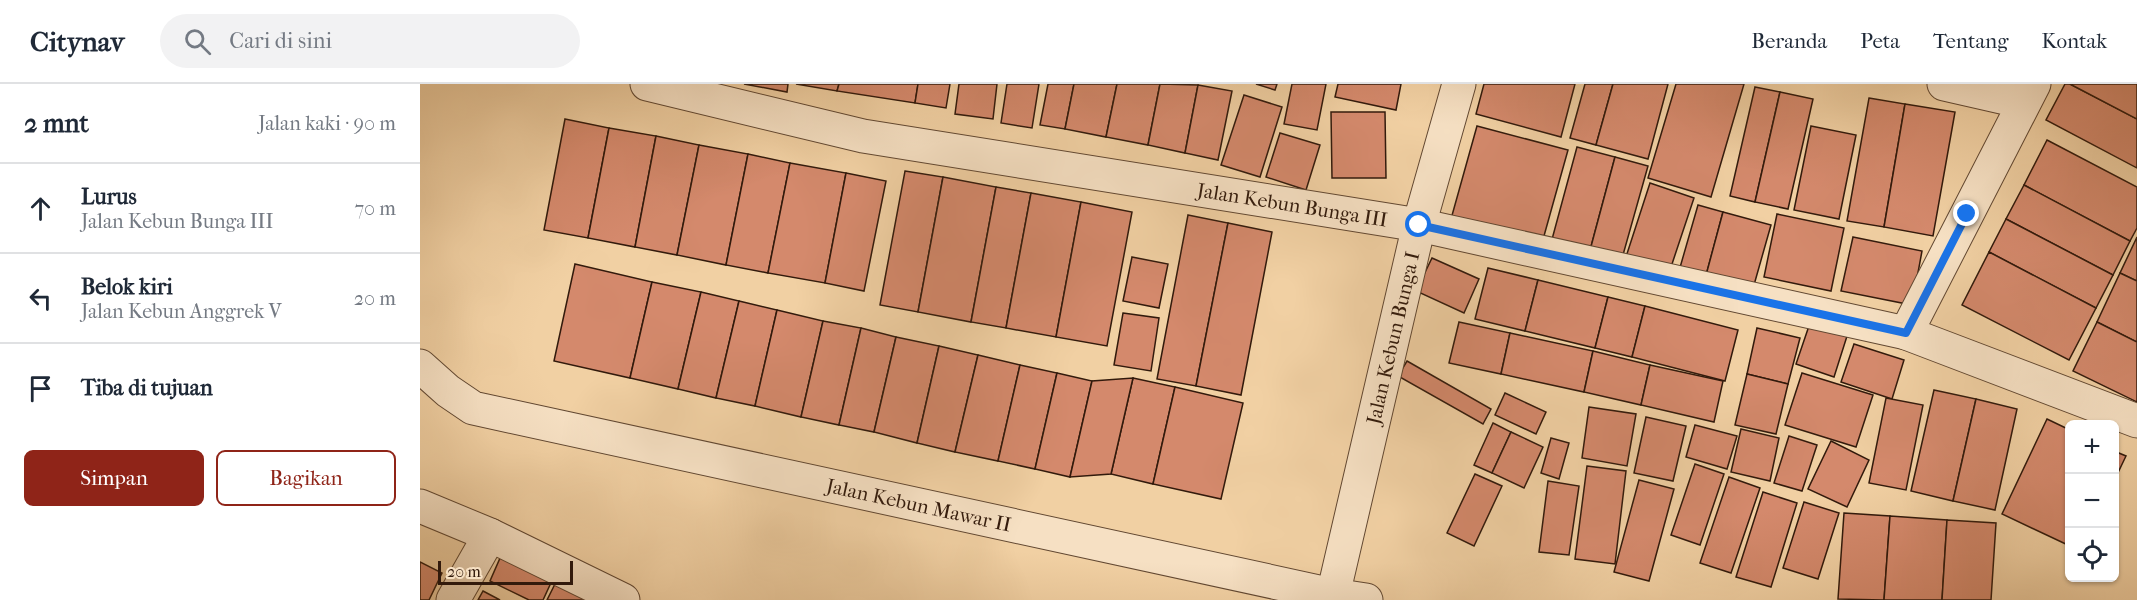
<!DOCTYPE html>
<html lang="id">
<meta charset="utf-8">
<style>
body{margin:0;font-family:"IM FELL French Canon",serif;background:#f2f2f3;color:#1f2937}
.controls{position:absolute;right:18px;bottom:18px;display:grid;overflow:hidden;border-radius:9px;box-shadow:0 2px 4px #0004}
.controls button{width:54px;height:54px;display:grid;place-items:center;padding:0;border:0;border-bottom:2px solid #e0e1e3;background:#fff;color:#1f2937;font:30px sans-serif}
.scale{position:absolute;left:18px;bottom:15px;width:135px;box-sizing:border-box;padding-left:6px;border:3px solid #321a0c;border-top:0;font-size:16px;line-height:21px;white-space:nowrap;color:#321a0c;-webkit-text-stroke:4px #f6e0c3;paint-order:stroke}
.stop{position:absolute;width:18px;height:18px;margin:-14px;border:4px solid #1a73e8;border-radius:50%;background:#fff}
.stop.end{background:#1a73e8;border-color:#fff;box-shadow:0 2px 6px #0008}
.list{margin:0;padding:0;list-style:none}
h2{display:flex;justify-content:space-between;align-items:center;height:78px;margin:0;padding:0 24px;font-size:26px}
h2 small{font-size:20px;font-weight:400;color:#747a83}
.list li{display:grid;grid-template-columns:39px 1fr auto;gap:18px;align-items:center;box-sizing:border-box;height:90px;padding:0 24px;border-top:2px solid #e0e1e3}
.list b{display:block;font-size:22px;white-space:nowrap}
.list p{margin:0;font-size:20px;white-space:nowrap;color:#747a83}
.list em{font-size:20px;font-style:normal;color:#747a83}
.actions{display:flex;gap:12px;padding:18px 24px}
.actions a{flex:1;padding:14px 0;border:2px solid #8f2418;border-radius:9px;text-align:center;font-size:21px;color:#8f2418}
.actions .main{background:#8f2418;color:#fff}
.icon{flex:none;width:33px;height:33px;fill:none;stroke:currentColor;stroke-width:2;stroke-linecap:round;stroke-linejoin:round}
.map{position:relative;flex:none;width:1717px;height:516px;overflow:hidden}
header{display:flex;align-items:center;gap:36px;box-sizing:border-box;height:84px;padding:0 30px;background:#fff;border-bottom:2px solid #e0e1e3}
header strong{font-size:28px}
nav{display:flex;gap:33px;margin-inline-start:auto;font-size:21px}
.search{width:420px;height:54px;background:#f2f2f3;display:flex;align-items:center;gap:15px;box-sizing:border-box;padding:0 21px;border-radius:33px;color:#747a83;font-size:22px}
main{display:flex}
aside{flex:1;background:#fff}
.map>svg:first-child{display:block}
</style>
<header>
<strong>Citynav</strong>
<div class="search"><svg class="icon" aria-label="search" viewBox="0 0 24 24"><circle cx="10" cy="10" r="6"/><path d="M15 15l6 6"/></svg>Cari di sini</div>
<nav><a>Beranda</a><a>Peta</a><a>Tentang</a><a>Kontak</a></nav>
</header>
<main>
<aside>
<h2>2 mnt<small>Jalan kaki · 90 m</small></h2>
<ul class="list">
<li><svg class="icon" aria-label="ahead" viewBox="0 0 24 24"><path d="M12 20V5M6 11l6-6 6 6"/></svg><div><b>Lurus</b><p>Jalan Kebun Bunga III</p></div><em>70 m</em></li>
<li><svg class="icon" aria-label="left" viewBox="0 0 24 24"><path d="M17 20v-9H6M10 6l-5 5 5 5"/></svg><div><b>Belok kiri</b><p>Jalan Kebun Anggrek V</p></div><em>20 m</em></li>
<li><svg class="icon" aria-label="arrive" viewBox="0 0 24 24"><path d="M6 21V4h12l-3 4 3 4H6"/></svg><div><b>Tiba di tujuan</b></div></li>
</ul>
<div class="actions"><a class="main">Simpan</a><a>Bagikan</a></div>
</aside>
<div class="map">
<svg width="1717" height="516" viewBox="0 0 1717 516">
<rect width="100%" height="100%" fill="#f1d0a3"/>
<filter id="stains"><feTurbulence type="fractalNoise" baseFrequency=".00333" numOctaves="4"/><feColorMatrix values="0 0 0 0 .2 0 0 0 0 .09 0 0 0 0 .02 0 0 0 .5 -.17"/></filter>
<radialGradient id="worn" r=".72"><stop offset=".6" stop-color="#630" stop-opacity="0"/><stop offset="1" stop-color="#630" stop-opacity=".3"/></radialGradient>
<g fill="#d4896c" stroke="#321a0c" stroke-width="1.5">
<path d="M324,0h44l-1,8z"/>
<path d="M376,0h43l-2,7z"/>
<path d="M419,0h79l-3,19 -78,-12z"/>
<path d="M498,0h32l-4,24 -31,-5z"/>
<path d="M539,0h38l-4,35 -38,-5z"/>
<path d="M587,0h32l-7,44 -31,-5z"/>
<path d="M628,0h26l-9,45 -25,-4z"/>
<path d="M654,0h43l-11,53 -41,-8z"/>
<path d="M697,0h43l-12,61 -42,-8z"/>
<path d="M740,0l38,1 -13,68 -37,-8z"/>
<path d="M836,0h21l-2,6z"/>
<path d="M872,0h34l-9,46 -33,-6z"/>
<path d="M918,0h63l-5,26 -61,-13z"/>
<path d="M1064,0h91l-14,53 -85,-23z"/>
<path d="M1165,0h28l-17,61 -26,-7z"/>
<path d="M1193,0h55l-20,75 -52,-14z"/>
<path d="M1256,0h68l-33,113 -63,-19z"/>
<path d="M1645,0h5l67,35v49l-91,-48z"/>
<path d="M1650,0h67v35z"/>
<path d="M778,1l34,6 -14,69 -33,-7z"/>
<path d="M1335,3l25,5 -25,110 -25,-6z"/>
<path d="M1360,8l33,7 -25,110 -33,-7z"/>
<path d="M824,11l38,12 -22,70 -39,-12z"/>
<path d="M1449,14l36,6 -21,123 -37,-6z"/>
<path d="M1485,20l50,8 -22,124 -49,-9z"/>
<path d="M911,28h54l1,66h-54z"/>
<path d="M145,35l44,9 -21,110 -44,-8z"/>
<path d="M1057,42l91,24 -26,93 -91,-24z"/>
<path d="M1391,42l45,9 -17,84 -45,-9z"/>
<path d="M189,44l47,8 -21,111 -47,-9z"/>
<path d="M860,49l40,12 -14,45 -40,-13z"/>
<path d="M236,52l43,9 -22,110 -42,-8z"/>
<path d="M1627,56l90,47v41l-7,13 -106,-56z"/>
<path d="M279,61l49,9 -22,111 -49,-10z"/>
<path d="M1157,63l38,10 -26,97 -38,-11z"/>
<path d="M328,70l42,9 -22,110 -42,-8z"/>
<path d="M1195,73l33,9 -27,96 -32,-8z"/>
<path d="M370,79l56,10 -21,110 -57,-10z"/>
<path d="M485,87l38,6 -25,135 -38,-7z"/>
<path d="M426,89l40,8 -22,110 -39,-8z"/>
<path d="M523,93l53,10 -25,135 -53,-10z"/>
<path d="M1230,99l44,15 -26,78 -44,-13z"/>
<path d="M1604,101l106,56 -17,34 -107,-56z"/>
<path d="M576,103l35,6 -25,135 -35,-6z"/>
<path d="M611,109l50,9 -25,135 -50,-9z"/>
<path d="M661,118l51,10 -25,134 -51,-9z"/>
<path d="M1278,121l25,7 -18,67 -26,-8z"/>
<path d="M1303,128l48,13 -19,67 -47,-13z"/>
<path d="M1357,130l67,14 -13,63 -67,-14z"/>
<path d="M768,131l40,8 -32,163 -39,-7z"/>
<path d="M1586,135l107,56 -17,33 -107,-56z"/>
<path d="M808,139l44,9 -31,163 -45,-9z"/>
<path d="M1433,153l69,14 -10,54 -71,-14z"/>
<path d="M1717,153v44l-17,-8z"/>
<path d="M1569,168l107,56 -27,52 -107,-55z"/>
<path d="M712,173l36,7 -9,44 -36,-7z"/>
<path d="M1012,174l47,21 -15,34 -48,-22z"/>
<path d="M155,180l77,18 -22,96 -76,-17z"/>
<path d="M1068,184l50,12 -13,51 -50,-12z"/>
<path d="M1700,189l17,8v61l-40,-20z"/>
<path d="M1118,196l70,17 -13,51 -70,-17z"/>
<path d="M232,198l49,10 -23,97 -48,-11z"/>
<path d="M281,208l38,9 -23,97 -38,-9z"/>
<path d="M1188,213l37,9 -13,51 -37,-9z"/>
<path d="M319,217l38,9 -22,96 -39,-8z"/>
<path d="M1225,222l93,24 -13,51 -93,-24z"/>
<path d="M357,226l46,11 -22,96 -46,-11z"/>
<path d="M703,229l36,5 -8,53 -37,-6z"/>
<path d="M1391,236l37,13 -14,44 -38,-13z"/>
<path d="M403,237l38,7 -22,97 -38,-8z"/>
<path d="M1039,238l51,11 -9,41 -52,-11z"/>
<path d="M1677,238l40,20v60l-64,-31z"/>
<path d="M441,244l35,9 -22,95 -35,-7z"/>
<path d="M1337,244l43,10 -12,46 -41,-10z"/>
<path d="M1090,249l83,18 -9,41 -83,-18z"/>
<path d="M476,253l43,9 -22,97 -43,-11z"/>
<path d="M1434,260l50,16 -12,39 -51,-17z"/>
<path d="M519,262l39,9 -23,97 -38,-9z"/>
<path d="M1173,267l57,14 -9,40 -57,-13z"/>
<path d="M558,271l42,10 -22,96 -43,-9z"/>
<path d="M987,277l84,48 -8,15 -85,-48z"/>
<path d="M600,281l37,8 -22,96 -37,-8z"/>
<path d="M1230,281l73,16 -9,41 -73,-17z"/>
<path d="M637,289l35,8 -22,96 -35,-8z"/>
<path d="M1382,289l71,22 -17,52 -71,-22z"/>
<path d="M1327,290l41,10 -12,50 -41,-9z"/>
<path d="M713,294l42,9 -22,97 -42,-10z"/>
<path d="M713,294l-22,96 -41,3 22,-96z"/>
<path d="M755,303l68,16 -22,96 -68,-15z"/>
<path d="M1514,306l42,9 -23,102 -42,-10z"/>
<path d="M1085,309l41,19 -10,22 -41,-19z"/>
<path d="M1466,314l37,7 -17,85 -37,-7z"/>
<path d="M1556,315l41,10 -22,101 -42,-9z"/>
<path d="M1169,323l47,7 -9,52 -45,-8z"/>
<path d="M1226,333l40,9 -13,55 -39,-8z"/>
<path d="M1627,335l23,11v116l-68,-32z"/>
<path d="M1073,339l18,9 -19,41 -18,-8z"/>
<path d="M1275,341l42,11 -10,33 -41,-12z"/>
<path d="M1321,345l38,9 -9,43 -39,-9z"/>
<path d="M1091,348l32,15 -19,41 -32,-15z"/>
<path d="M1369,352l28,9 -15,46 -28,-8z"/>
<path d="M1131,354l18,5 -10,36 -18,-6z"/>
<path d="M1411,357l38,19 -22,47 -39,-18z"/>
<path d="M1694,367l12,5 -12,25z"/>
<path d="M1275,380l29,10 -24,71 -29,-10z"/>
<path d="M1167,382l39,5 -11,93 -40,-5z"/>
<path d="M1055,390l27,12 -28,60 -27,-13z"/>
<path d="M1309,393l31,11 -29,85 -31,-10z"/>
<path d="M1219,396l35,9 -25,92 -35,-9z"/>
<path d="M1128,397l31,5 -10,69 -30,-3z"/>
<path d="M1343,408l34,11 -26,84 -35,-10z"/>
<path d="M1384,418l35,11 -21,66 -35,-11z"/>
<path d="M1424,429l46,3 -6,84 -46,-1z"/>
<path d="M1470,432l57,4 -5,80h-58z"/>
<path d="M1527,436l49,3 -5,77h-49z"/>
<path d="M84,465l51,25 -12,26h-14l-39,-19z"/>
<path d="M0,478l22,11 -13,27h-9z"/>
<path d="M137,496l32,20h-42z"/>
<path d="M63,507l17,9h-22z"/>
</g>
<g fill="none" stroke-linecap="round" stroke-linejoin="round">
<g stroke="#624832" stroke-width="35">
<g id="street">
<path id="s1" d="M227,0l216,52 556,89 487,108 231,88"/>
<path d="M1524,0l79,18"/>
<path d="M1486,249l128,-249"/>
<path id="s2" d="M0,282l28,25 25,17 860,187 33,5"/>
<path d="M0,422l70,29 133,65"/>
<path id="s3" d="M913,511l86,-370 40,-141"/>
<path d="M33,516l37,-65"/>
</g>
</g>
<use href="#street" stroke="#f6e0c3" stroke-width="33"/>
</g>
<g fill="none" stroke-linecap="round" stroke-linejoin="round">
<path stroke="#1a73e8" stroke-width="8" d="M999,141l487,108 61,-119"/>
</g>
<g text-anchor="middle" stroke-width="6" stroke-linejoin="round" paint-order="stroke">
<g font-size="20" fill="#321a0c" stroke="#f6e0c3">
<text dy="7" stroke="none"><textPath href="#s1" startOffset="657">Jalan Kebun Bunga III</textPath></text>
<text dy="7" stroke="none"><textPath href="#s3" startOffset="264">Jalan Kebun Bunga I</textPath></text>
<text dy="7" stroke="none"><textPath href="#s2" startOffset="524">Jalan Kebun Mawar II</textPath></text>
</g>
</g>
<rect width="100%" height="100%" filter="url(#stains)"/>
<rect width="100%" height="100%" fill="url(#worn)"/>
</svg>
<div class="controls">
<button>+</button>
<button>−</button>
<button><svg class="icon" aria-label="locate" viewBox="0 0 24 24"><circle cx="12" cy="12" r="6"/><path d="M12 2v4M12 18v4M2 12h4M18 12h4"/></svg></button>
</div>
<div class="scale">20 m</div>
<div class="stop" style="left:999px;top:141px"></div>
<div class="stop end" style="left:1547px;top:130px"></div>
</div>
</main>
